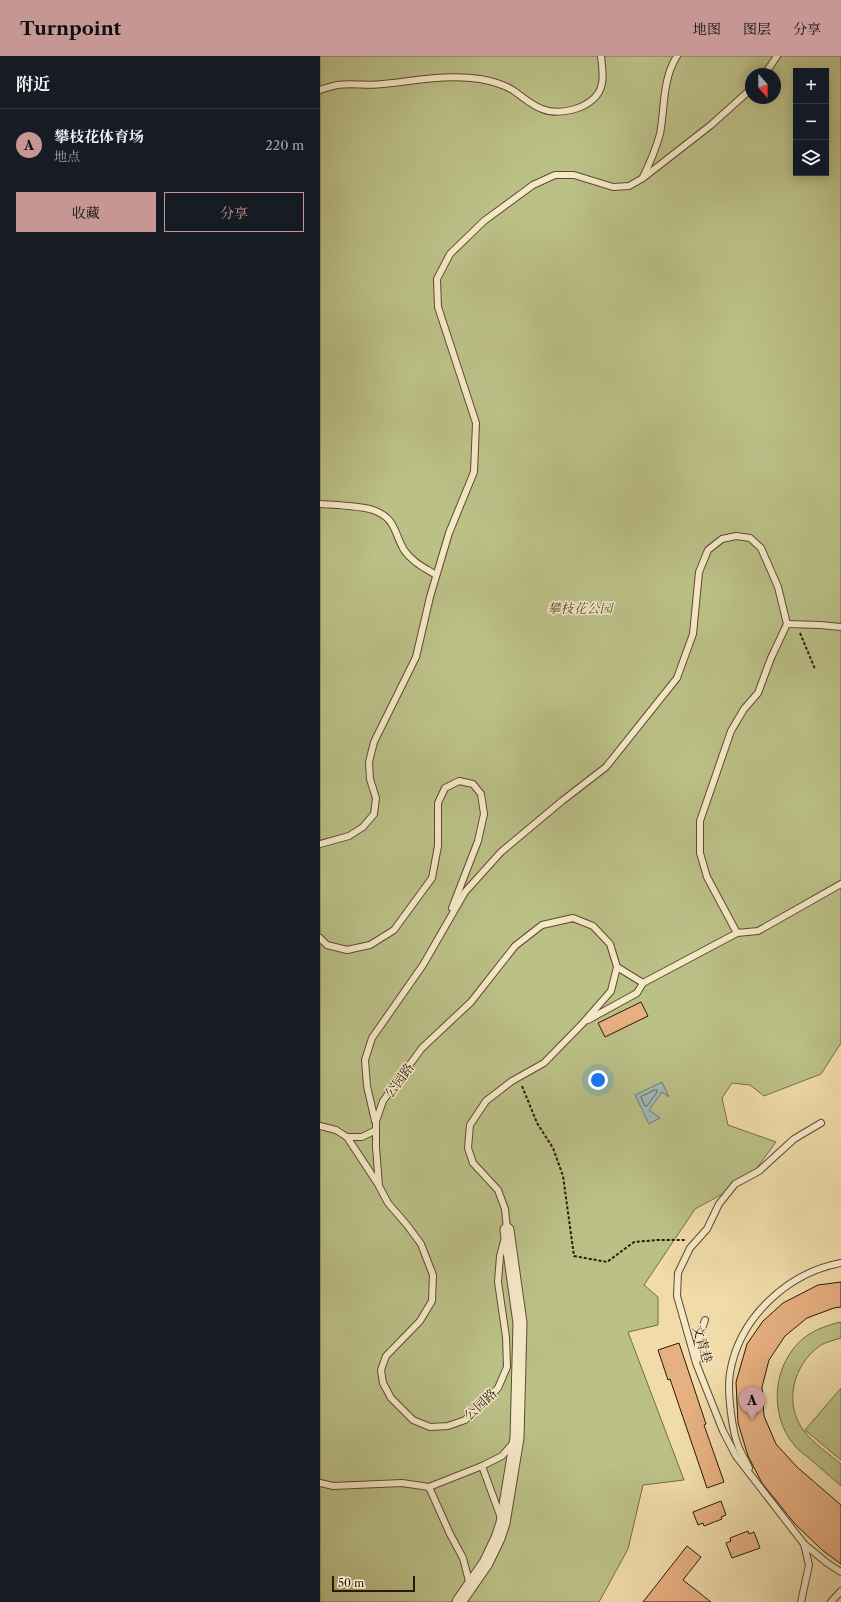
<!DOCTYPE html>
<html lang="zh">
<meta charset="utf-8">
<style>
body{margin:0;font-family:"Libre Caslon Text","Noto Serif SC",serif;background:#242831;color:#f1f3f6}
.controls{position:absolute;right:12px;top:12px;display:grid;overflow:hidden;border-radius:0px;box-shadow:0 2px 10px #0003}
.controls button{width:36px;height:36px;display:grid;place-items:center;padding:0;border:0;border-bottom:1px solid #363941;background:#171b24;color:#f1f3f6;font:20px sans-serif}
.compass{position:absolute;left:425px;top:12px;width:36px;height:36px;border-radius:50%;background:#171b24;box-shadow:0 2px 10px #0003;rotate:159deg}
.scale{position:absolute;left:12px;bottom:10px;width:83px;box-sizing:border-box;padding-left:4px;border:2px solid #2a1909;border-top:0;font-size:11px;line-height:14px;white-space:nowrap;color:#2a1909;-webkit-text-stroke:3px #f5e8c7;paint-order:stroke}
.you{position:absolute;left:278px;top:1024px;width:14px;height:14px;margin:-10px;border:3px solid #fff;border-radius:50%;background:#1a73e8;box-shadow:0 0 0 6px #1a73e833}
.badge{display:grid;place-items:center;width:26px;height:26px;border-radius:50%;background:#c59692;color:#111;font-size:13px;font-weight:700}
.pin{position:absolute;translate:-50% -33px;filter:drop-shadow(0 1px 2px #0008)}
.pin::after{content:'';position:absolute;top:21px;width:14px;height:12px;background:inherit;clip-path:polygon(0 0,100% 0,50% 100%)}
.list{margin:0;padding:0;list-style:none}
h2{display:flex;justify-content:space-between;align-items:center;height:52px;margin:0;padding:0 16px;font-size:17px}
h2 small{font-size:13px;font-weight:400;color:#9ea1a6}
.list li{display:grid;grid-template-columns:26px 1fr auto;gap:12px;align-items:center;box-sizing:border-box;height:72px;padding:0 16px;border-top:1px solid #363941}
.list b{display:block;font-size:15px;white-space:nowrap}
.list p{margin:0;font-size:13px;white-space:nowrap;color:#9ea1a6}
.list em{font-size:13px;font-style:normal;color:#9ea1a6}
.actions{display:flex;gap:8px;padding:12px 16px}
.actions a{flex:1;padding:9px 0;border:1px solid #c59692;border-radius:0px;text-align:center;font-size:14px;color:#c59692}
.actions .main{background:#c59692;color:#111}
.icon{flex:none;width:22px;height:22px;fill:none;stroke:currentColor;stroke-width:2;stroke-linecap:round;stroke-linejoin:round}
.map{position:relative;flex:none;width:521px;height:1546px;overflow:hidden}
header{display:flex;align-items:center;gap:24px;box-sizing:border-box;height:56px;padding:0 20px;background:#c59692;color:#111}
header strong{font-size:19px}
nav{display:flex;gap:22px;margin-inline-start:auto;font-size:14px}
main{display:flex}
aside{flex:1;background:#171b24}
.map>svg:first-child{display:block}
</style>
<header>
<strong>Turnpoint</strong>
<nav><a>地图</a><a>图层</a><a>分享</a></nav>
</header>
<main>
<aside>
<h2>附近<small></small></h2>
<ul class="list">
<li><span class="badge">A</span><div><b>攀枝花体育场</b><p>地点</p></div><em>220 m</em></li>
</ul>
<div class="actions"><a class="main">收藏</a><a>分享</a></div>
</aside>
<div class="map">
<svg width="521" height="1546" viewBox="0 0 521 1546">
<rect width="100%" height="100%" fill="#f0dba9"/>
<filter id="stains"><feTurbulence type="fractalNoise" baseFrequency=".005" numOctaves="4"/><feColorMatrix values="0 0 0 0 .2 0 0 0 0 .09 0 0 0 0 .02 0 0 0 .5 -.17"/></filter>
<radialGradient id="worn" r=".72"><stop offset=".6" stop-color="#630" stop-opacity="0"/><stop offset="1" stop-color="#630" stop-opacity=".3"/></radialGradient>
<g fill="#bbc087" stroke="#726c48" fill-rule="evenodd">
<path d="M0,0h521v987l-20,31 -57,22 -14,-11 -18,-2 -10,15 6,27 48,17 -28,38 -53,29 -51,76 14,12v28l-30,7 56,148 -41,5 -15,64 -29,53h-279zM476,15h30v102h-30zM431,18h24v24h-24z"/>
<path d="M521,1266v16c-6,2 -15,4 -20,7 -28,19 -38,59 -17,86 10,13 25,23 37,33v22c-11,-10 -22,-19 -32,-28 -5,-4 -10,-7 -14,-12 -27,-31 -23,-83 10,-109 11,-8 23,-12 36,-15z"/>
<path d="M521,1332v72l-36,-30z"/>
</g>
<path fill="#a0b8b4" stroke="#717870" d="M342,1026l7,15 -7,-5 -13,18 11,8 -11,6 -14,-29z"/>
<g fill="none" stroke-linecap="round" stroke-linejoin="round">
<path stroke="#65685e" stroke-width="1" d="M335,1034h2v2l-10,14h-2l-4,-9z"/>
</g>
<g fill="#e7b081" stroke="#2a1909">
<path d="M321,946l7,14 -43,21 -7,-14z"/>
<path d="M521,1226v25l-7,1 -27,10 -22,18 -16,24 -7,27 2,29 12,28 21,23 44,38v59l-19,-14 -27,-26 -33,-41 -14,-27 -10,-33 -2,-41 11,-38 16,-23 20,-18 35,-18z"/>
<path d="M359,1287l27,81 -2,1 20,57 -17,6 -37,-109 -2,1 -10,-30z"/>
<path d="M401,1445l5,14 -5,2 1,2 -18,7 -1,-3 -5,2 -5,-13z"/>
<path d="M428,1475l1,3 5,-2 6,16 -28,10 -6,-15 5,-2 -1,-3z"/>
<path d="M367,1490l14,11 -18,23 28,22h-68z"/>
</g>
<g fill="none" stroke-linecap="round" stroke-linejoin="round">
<g stroke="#5c4a31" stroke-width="8">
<g id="lane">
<path d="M445,18l12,-18"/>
<path d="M0,34c6,-2 12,-4 17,-5 15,-2 31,1 46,-1 32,-3 64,-10 97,-5 11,2 24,5 34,12 9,6 17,14 28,18 17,7 47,0 57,-17 6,-11 3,-25 2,-36"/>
<path d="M323,121c7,-14 13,-29 17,-43 5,-27 2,-54 17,-78"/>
<path d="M0,448c13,1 42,2 53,6 23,8 21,23 31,40 8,12 21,18 32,25"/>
<path d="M467,568l33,1 21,2"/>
<path d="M0,788l29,-8 14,-9 11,-13 2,-16 -6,-19 -1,-17 5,-20 42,-85 14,-60 19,-64 25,-61 2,-49 -38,-116 -1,-28 13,-25 34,-33 49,-36 22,-10h19l39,12 16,-1 14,-8 68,-53 40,-36"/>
<path d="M253,862l20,8 17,18 7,23 -6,24 -28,32 -39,40 -32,18 -26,20 -16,24 -2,23 5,15 25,27 7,19 2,21 -7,26 -2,26 8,55 1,30 -9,21 -33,32 -17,6 -18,1 -17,-7 -22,-22 -8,-15 -2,-13 5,-14 34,-35 12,-20 1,-26 -12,-31 -14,-19 -19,-22 -9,-17 -3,-39v-26l7,-20 39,-53 49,-46 44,-56 27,-21z"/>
<path d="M0,882l7,7 20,5 23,-5 24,-15 38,-52 6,-32v-43l7,-15 14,-7 14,3 8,10 3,20 -6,27 -26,67"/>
<path d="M297,911l26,16"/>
<path d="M268,964l49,-27 6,-10 94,-50 21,-2 83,-47"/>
<path d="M55,1065l-8,-35 -2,-26 7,-22 51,-73 42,-73 36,-40 61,-51 44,-34 71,-89 16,-44 6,-62 9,-22 14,-11 14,-3 14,2 11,10 17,39 9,37 -16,34 -13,35 -14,16 -13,22 -31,90v32l7,24 30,56"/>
<path d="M0,1070l16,4 11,7 31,47"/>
<path d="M27,1081h15l14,-7"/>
<path d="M377,1304l1,-20 7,-20"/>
<path d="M162,1410l19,52"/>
<path d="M429,1412c-3,-7 -7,-13 -10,-20 -7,-16 -12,-57 -9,-75 9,-55 57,-100 111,-110"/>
<path d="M0,1427l13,3 69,-3 27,4 53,-21 20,-10 11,-13"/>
<path d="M109,1431l21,47 13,24 7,27"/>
<path d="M484,1488l23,19 14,9"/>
<path d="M481,1546l8,-37 -5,-21 -68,-88 -13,-25 -27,-68 -19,-67 1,-23 12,-25 17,-19 12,-25 16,-20 24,-13 35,-32 27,-16"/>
<path d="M511,1546l10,-11"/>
</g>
</g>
<g stroke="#5c4a31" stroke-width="15">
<path id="street" d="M139,1546l27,-39 12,-25 5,-15 14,-85 3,-115 -13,-93"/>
</g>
<g stroke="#2a1909" stroke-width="2" stroke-dasharray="3 2" stroke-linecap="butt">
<path d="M480,577l15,36"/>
<path d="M202,1030l15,37 16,25 10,28 11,80 33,6 27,-20 23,-2h29"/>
</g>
<use href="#lane" stroke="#f5e8c7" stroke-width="6"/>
<use href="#street" stroke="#f5e8c7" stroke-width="13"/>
</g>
<g text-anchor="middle" stroke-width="3" stroke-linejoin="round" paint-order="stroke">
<g font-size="13" font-style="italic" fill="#564b2f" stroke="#f5e8c7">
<text x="260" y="557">攀枝花公园</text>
</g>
<g font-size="13" fill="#2a1909" stroke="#f5e8c7">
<text transform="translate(79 1024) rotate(-54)" y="5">公园路</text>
<text transform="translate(383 1288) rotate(73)" y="5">文青巷</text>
<text transform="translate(160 1348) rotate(-43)" y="5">公园路</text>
</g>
</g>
<rect width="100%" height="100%" filter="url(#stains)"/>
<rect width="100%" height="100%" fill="url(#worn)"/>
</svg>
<div class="controls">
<button>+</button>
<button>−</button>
<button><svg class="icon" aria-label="layers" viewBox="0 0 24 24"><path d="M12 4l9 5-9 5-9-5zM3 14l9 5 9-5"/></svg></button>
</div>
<svg class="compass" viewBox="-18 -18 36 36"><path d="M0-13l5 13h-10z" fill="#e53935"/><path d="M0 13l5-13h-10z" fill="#9ea1a6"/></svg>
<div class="scale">50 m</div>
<div class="you"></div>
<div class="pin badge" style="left:432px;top:1364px">A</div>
</div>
</main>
